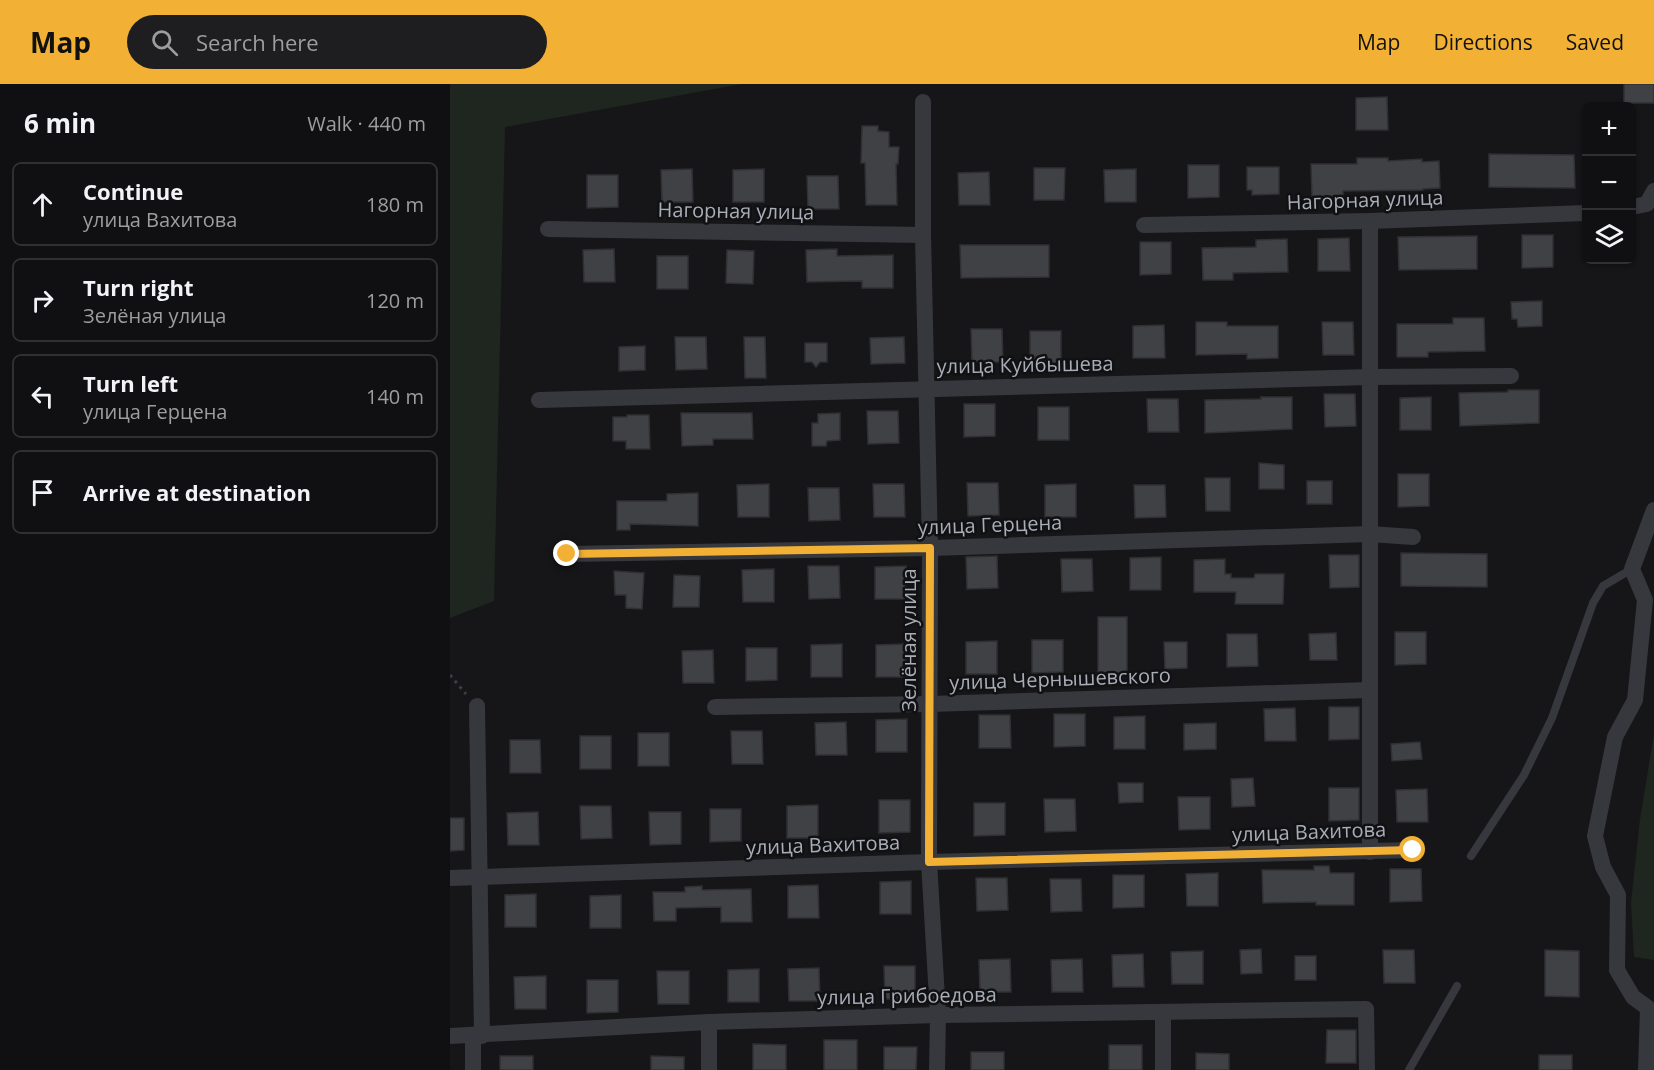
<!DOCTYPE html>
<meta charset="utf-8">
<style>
body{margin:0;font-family:"Open Sans",sans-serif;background:#1e1e20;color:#f1f3f6}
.controls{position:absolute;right:18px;top:18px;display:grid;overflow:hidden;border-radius:9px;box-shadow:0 2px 4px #0004}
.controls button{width:54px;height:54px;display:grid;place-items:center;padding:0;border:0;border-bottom:2px solid #303032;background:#101012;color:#f1f3f6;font:30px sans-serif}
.stop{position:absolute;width:18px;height:18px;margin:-14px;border:4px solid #f2b134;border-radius:50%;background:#fff}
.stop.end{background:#f2b134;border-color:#fff;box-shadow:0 2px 6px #0008}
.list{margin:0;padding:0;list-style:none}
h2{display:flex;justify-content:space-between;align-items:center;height:78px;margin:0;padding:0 24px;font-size:26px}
h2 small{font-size:20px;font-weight:400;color:#9c9d9f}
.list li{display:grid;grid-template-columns:39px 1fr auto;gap:18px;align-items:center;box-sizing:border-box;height:84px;margin:0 12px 12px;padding:0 12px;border:2px solid #303032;border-radius:9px}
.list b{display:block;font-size:22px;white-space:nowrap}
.list p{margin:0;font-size:20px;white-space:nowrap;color:#9c9d9f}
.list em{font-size:20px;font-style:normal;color:#9c9d9f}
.icon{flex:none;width:33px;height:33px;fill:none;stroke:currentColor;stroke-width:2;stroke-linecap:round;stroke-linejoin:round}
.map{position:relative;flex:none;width:1204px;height:986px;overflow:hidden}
header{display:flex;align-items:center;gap:36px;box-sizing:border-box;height:84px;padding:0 30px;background:#f2b134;color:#111}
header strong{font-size:28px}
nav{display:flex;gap:33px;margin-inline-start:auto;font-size:21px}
.search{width:420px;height:54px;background:#1e1e20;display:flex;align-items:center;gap:15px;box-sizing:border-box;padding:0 21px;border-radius:33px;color:#9c9d9f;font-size:22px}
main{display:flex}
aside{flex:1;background:#101012}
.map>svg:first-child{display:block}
</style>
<header>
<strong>Map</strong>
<div class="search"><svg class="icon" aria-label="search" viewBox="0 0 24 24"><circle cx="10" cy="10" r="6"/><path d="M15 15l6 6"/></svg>Search here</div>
<nav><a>Map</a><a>Directions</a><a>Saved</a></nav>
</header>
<main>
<aside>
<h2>6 min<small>Walk · 440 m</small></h2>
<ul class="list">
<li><svg class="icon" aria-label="ahead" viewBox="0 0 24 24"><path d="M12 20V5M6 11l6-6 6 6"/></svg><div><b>Continue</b><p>улица Вахитова</p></div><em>180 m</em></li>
<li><svg class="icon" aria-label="right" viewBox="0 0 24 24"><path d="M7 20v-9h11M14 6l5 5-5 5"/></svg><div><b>Turn right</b><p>Зелёная улица</p></div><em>120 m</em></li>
<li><svg class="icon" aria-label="left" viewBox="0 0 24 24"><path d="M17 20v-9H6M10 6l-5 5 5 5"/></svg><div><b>Turn left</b><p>улица Герцена</p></div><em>140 m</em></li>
<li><svg class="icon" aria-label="arrive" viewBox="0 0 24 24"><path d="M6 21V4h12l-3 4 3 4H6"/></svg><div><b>Arrive at destination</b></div></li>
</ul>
</aside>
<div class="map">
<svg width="1204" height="986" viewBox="0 0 1204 986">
<rect width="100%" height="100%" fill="#161618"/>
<g fill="#1e261f">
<path d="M0,0h292l-237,43 -11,474 -44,17z"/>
<path d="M1204,650v226l-20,-3 -3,-54 9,-84z"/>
</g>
<g fill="#404145" stroke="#303034" stroke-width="1.5">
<rect x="1174" y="0" width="30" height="19"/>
<path d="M937,13l1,33h-32v-32z"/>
<path d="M412,42h16v5l11,1v15h10l-1,17h-2l1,41h-31l-1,-42h-4z"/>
<path d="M1039,70l85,1 1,33 -86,-1z"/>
<path d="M907,74h31v3l34,-2v3l17,-1 1,27 -17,1v1l-80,1v5l-31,1 -1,-33h46z"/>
<path d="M738,81h31v32l-31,1z"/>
<path d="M797,83h32v27l-27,1v-5h-5z"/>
<path d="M584,84h31l-1,32h-30z"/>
<path d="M242,85l1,33h-31l-1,-32z"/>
<path d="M314,85v33h-31v-32z"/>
<path d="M686,85v33h-31l-1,-32z"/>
<path d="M539,88l1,33h-31l-1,-32z"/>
<path d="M137,91h31v32l-31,1z"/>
<path d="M357,92h31l1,33h-31z"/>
<path d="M1072,151h31v32l-31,1z"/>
<path d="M1027,152v33l-78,1 -1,-33z"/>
<path d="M899,154l1,33h-32v-32z"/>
<path d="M837,155l1,33 -55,1v7h-30l-1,-32 54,-1v-7z"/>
<path d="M690,158h31v32l-31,1z"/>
<path d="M510,161h89v32l-88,1z"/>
<path d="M164,165l1,33h-31l-1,-32z"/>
<path d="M387,165v7l56,-1v33h-31v-7l-55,1 -1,-32z"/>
<path d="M277,166l27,1 -1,33 -27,-1z"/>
<rect x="207" y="172" width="31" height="33"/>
<path d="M1092,217v25l-24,1 -1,-8h-5l-1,-17z"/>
<path d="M1003,234h31l1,33 -57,1v5h-31v-33h56z"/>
<path d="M746,238h31v4h51v32l-31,1v-5l-51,1z"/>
<path d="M872,238h31l1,33h-31z"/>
<path d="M714,241l1,33h-32v-32z"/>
<path d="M521,245h31l1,33h-31z"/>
<path d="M580,247h31v32l-31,1z"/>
<path d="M225,253h31l1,32 -31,1z"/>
<path d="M294,253h21l1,41h-21z"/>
<path d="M454,253l1,26 -34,1 -1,-26z"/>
<path d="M355,259h22v19h-7l-4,5 -4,-5h-7z"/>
<path d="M195,262v24l-26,1v-24z"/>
<path d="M1058,306h31v33l-79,3 -1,-33 49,-1z"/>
<path d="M874,310h31l1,32 -31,1z"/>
<path d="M811,313h31v32l-87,4v-33l56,-1z"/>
<path d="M981,313v33h-31v-32z"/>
<path d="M697,315h31l1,33h-31z"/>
<path d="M514,320h31v32l-31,1z"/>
<rect x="588" y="323" width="31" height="33"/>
<path d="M417,327h31l1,32 -31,1z"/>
<path d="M231,329h71l1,26h-40v6l-31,1z"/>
<path d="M390,329v27l-13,1 -1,5h-14v-23h6v-9z"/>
<path d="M177,331h22l1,34h-24v-8h-13v-24h14z"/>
<path d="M809,379l25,2v24h-25z"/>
<path d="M948,390h31v32l-31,1z"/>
<path d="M755,394h25v33h-24z"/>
<rect x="857" y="397" width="25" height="23"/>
<path d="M517,399h31l1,32 -31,1z"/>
<path d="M319,400v33h-31l-1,-32z"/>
<path d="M423,400h31l1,33h-31z"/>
<path d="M626,400v33h-31v-32z"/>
<path d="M684,401h31l1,32 -31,1z"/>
<path d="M358,404h31l1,32 -31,1z"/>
<path d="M248,409v33l-68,-2v6h-13v-29h50v-7z"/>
<path d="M951,469l86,1v33l-86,-1z"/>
<path d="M879,471h30v32l-29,1z"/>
<path d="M547,472l1,32 -31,1 -1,-32z"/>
<path d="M711,473v33h-31v-32z"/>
<path d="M611,475h31l1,32 -31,1z"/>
<path d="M775,475v15h6v4h23l1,-4h29l-1,30h-48l1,-12h-42v-32z"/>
<path d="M358,482h31l1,32 -31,1z"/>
<path d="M456,482v33h-31v-32z"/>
<path d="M324,485v33h-31l-1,-32z"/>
<path d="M164,487l30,2 -2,36 -16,-1v-13h-11z"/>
<path d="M224,491l26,1 -1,31h-26z"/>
<rect x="648" y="533" width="29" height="56"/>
<path d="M945,548h31v32l-31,1z"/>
<path d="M886,549l1,27h-27l-1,-26z"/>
<path d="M777,550h30l1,32 -31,1z"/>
<path d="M582,556h31v32l-31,1z"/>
<path d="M547,557v33h-31v-32z"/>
<path d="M714,558h23v26l-22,1z"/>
<path d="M392,560v33h-31v-32z"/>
<path d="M457,560v33h-31v-32z"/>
<path d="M296,564h31v32l-31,1z"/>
<path d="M263,566l1,33h-31l-1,-32z"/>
<path d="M879,623h30v32l-30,1z"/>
<path d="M845,624l1,33h-31l-1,-32z"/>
<path d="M604,630h31v32l-31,1z"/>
<path d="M529,631h31l1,33h-32z"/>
<path d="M695,632v33h-31v-32z"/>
<path d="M457,635v33h-31v-32z"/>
<path d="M396,638l1,33h-31l-1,-32z"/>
<path d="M766,639v26l-32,1v-26z"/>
<path d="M281,647h31l1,33h-31z"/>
<rect x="188" y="649" width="31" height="33"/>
<rect x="130" y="652" width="31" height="33"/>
<path d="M60,656h30l1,33h-31z"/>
<path d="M970,658l2,17 -30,2 -1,-17z"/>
<path d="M803,694l2,28 -23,1 -1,-28z"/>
<path d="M668,699h25v19l-24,1z"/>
<path d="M879,704h30v32l-30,1z"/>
<path d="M977,705l1,33h-31l-1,-32z"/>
<path d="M728,713h32v32l-31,1z"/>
<path d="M594,715h31l1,32 -31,1z"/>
<path d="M429,716h31v32l-31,1z"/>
<path d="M524,719h31v32l-31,1z"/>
<path d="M368,721v33h-31v-32z"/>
<path d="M130,722h31l1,32 -31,1z"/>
<path d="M260,725h31v32l-31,1z"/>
<path d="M88,728l1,33h-31l-1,-32z"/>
<path d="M199,728h32v32l-31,1z"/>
<path d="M0,734h14v32l-14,1z"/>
<path d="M864,782h15l1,7h24v32h-38v-3l-53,1 -1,-33h52z"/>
<path d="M940,785h31l1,32 -32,1z"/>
<path d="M768,789v33h-31l-1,-32z"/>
<path d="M663,791h31v32l-31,1z"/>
<path d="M526,794h31l1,32 -31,1z"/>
<path d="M600,795h31l1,32 -31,1z"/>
<path d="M461,797v33h-31v-32z"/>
<path d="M368,801l1,33h-31v-32z"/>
<path d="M252,802v4l49,-1 1,33h-31v-15l-45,1v13h-22l-1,-29h32v-5z"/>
<path d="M86,810v33h-31v-32z"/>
<path d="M171,811v33h-31v-32z"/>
<path d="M811,865l1,24 -21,1 -1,-24z"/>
<path d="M933,866h31l1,33h-31z"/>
<path d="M1095,866l34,1v46l-34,-1z"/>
<path d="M753,867v33h-31l-1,-32z"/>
<path d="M693,870l1,33h-31l-1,-32z"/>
<rect x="845" y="872" width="21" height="24"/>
<path d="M560,875l1,33h-31l-1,-32z"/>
<path d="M632,875l1,33h-31l-1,-32z"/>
<path d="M434,882h31v33h-30z"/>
<path d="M369,884l1,33h-31l-1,-32z"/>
<path d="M309,885v33h-31v-32z"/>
<path d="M207,887h32v33h-31z"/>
<path d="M96,892v33h-31l-1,-32z"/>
<path d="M137,896h31v32l-31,1z"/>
<path d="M877,946h29v33h-30z"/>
<rect x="374" y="956" width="33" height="30"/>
<path d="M303,960l33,1v25h-33z"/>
<rect x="659" y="961" width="33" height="25"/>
<path d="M434,963h33l-1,23h-32z"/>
<rect x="521" y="968" width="33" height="18"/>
<path d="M746,969l33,1v16h-33z"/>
<rect x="1089" y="971" width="33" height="15"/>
<rect x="50" y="972" width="33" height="14"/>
<path d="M201,972l33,1v13h-33z"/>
</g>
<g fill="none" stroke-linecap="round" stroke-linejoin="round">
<path stroke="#3d3f44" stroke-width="3" stroke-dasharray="3 4.5" stroke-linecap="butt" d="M0,591l16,19"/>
<g stroke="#37383d" stroke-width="8">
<path d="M1021,772l53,-81 28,-57 41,-115 10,-17 29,-17"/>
<path d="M959,986l48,-84"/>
</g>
<g stroke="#37383d" stroke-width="16">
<path d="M473,18v133l7,313 -1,314 9,153 -1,55"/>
<path d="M1182,123l15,-3 7,-13"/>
<path d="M920,137v631"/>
<path d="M694,141l226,-4 216,-8"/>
<path d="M98,145l375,6"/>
<path d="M89,316l831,-23 141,-1"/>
<path d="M117,470l363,-6 440,-14 43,3"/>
<path d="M27,622l5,330"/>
<path d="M265,623l215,-3 440,-14"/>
<path d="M0,794l479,-16 484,-12"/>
<path d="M259,938v48"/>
<path d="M0,952l259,-14 229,-7 428,-6 1,61"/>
<path d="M23,986v-34"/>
<path d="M713,986v-58"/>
<path d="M1196,986l2,-62 -15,-11 -16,-27 1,-75 -15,-28 -8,-31 20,-99 20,-37 10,-100 -13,-31 22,-59"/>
</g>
</g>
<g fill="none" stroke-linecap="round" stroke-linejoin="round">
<path stroke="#f2b134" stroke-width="8" d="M117,470l363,-6 -1,314 484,-12"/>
</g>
<g text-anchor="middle" stroke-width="5" stroke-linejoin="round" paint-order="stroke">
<g font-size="20" fill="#a8adb8" stroke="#111113">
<text transform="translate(915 116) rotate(-2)" y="7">Нагорная улица</text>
<text transform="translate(286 127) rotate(1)" y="7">Нагорная улица</text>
<text transform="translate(575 281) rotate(-1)" y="7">улица Куйбышева</text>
<text transform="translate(540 441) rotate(-2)" y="7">улица Герцена</text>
<text transform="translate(459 556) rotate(-90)" y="7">Зелёная улица</text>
<text transform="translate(610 595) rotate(-2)" y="7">улица Чернышевского</text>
<text transform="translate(859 748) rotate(-2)" y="7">улица Вахитова</text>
<text transform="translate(373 761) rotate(-2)" y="7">улица Вахитова</text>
<text transform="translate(457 912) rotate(-1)" y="7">улица Грибоедова</text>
</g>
</g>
</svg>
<div class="controls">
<button>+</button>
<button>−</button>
<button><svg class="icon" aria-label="layers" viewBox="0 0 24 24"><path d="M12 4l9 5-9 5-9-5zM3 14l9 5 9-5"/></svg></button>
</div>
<div class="stop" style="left:963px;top:766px"></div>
<div class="stop end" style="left:117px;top:470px"></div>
</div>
</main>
